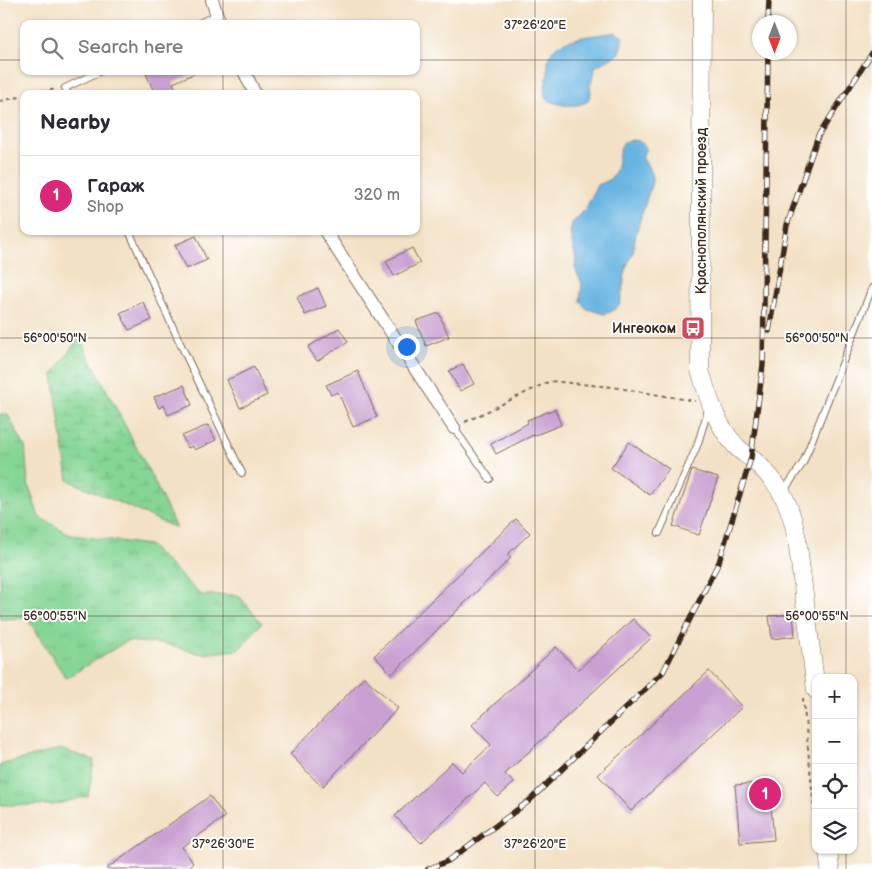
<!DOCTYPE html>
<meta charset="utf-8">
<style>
body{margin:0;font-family:"Balsamiq Sans",sans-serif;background:#f7f7f7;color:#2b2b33}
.controls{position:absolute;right:15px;bottom:15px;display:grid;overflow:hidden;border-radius:10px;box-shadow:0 1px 4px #0004}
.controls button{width:45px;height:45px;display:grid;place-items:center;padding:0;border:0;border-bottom:1px solid #e1e1e2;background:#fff;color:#2b2b33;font:25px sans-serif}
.compass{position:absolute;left:752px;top:15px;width:45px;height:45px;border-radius:50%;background:#fff;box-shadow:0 1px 4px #0004;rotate:180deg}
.you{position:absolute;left:406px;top:346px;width:18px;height:18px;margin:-12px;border:4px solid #fff;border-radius:50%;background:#1a73e8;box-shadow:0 0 0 8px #1a73e833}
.badge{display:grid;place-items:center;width:32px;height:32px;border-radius:50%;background:#db2777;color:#fff;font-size:16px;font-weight:700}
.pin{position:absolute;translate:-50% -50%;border:2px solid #fff;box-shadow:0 1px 5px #0006}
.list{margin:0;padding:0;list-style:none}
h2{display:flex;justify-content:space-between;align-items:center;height:65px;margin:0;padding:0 20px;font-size:21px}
h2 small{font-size:16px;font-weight:400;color:#7c7c81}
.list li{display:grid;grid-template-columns:32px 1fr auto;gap:15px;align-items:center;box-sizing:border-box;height:80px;padding:0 20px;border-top:1px solid #e1e1e2}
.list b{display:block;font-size:19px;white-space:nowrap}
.list p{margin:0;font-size:16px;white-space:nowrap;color:#7c7c81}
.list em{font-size:16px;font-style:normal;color:#7c7c81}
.icon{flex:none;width:28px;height:28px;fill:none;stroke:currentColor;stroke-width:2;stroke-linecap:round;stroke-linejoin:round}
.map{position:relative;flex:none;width:872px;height:869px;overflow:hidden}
.search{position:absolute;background:#fff;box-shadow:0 1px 4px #0004;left:20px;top:20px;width:400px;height:55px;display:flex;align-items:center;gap:12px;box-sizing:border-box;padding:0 18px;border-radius:10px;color:#7c7c81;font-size:19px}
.panel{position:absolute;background:#fff;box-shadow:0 1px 4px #0004;left:20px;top:90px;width:400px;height:145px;border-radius:10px}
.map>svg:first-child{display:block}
</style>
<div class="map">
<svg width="872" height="869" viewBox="0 0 872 869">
<defs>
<pattern id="grass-tufts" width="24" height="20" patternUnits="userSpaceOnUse" patternTransform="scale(1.25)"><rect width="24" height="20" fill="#85d594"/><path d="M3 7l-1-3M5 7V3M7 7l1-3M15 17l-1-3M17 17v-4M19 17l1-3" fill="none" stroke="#74b77f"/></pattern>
<pattern id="wetland-marsh" width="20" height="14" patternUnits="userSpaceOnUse" patternTransform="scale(1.25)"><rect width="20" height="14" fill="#85d594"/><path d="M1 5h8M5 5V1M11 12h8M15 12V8" fill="none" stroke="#74b77f"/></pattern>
</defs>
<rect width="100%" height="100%" fill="#fff"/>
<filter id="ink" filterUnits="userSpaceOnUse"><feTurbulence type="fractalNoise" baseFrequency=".02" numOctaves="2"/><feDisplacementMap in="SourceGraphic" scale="10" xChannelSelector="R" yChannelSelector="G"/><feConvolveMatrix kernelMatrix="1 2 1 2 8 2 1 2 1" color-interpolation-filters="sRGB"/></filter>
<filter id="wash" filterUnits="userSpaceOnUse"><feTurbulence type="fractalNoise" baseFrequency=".0096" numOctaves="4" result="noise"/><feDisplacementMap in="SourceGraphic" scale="20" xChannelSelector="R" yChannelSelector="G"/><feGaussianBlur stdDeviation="1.12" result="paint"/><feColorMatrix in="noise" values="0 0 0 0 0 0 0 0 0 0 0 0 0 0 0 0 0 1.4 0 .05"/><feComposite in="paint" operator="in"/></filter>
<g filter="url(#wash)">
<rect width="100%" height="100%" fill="#f3e1c5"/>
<g fill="url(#grass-tufts)" stroke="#608059">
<path d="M0,414l8,1 17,32 3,36 11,34 32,18 78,10 52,50h37l24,28 -24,27 -36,4 -37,-10 -38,-3 -61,37 -39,-60 -27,1z"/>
<path d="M60,749l34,11 -6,36 -35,9h-53v-40z"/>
</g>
<path fill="url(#wetland-marsh)" stroke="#608059" d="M79,337l75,144 22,47 -108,-48 -15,-105z"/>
<g fill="#68b4e1" stroke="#526f80">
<path d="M615,32l8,5 -4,17 -24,13 -1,9 -4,9 1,8 -4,9c-14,6 -29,4 -42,-4 -2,-10 2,-16 3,-26 0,-7 -1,-14 3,-19 9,-17 47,-17 64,-21z"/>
<path d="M632,140l7,1 7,7 -4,9 10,16v9l-16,51 -3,19 -7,16 -6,36 -7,7 -9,3 -17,-5 -7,-7 2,-18 -7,-16 1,-9 -6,-26 2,-10 14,-14 11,-24c28,-8 16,-24 26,-42z"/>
</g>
<g id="blocks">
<g fill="#c9a0d2">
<path d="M151,71h49l-27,12 3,6 -9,5h-12l-9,-20z"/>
<path d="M196,236l11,24 -21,9 -11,-24z"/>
<path d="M412,248l8,15 -26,13 -8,-15z"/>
<path d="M318,288l8,18 -21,9 -8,-18z"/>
<path d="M143,302l9,18 -23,10 -9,-17z"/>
<path d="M439,313l10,24 -23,9 -10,-25z"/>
<path d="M339,328l9,14 -31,19 -9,-14z"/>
<path d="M463,364l11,20 -14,7 -11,-20z"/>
<path d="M254,367l13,28 -27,13 -13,-28z"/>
<path d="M358,371l19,46 -24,10 -15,-35 -7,3 -5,-10z"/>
<path d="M184,385l8,20 -24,10 -4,-10 -5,3 -5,-11z"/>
<path d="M555,409l6,16 -28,11v-1l-37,19 -5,-10 37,-21 -1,-3z"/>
<path d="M208,425l8,15 -21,10 -2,-4 -5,2 -6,-12z"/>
<path d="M629,442l40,27 -19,26 -39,-27z"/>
<path d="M692,470l26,8 -19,57 -26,-9z"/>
<path d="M516,519l14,14 -23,22 4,3 -119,116 -18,-18z"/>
<path d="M793,614l2,22 -23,3 -3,-23z"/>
<path d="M633,619l18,19 -146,136 9,9 -16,14 -13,-14 -64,60 -26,-27 57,-54 10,10 29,-27 -19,-20 84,-78 22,23z"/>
<path d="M709,671l33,36 -111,104 -33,-36z"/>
<path d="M364,677l34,31 -76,79 -32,-33z"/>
<path d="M769,782l5,58 -34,3 -5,-58z"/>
<path d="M210,796l15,21 -43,30 11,16 -8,6h-79z"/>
</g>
</g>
</g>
<g filter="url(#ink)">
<use href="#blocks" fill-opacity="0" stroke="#7b6a58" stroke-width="1"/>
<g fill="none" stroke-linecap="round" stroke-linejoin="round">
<g stroke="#7b6a58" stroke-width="8">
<g id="lane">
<path d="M197,24l19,-9"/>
<path d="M68,94l-3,-6 36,-17"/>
<path d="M129,231l51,112 62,130"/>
<path d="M454,428l36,51"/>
<path d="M783,492l20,-29 69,-175"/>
<path d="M659,533l38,-87 12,-39"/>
</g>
</g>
<g stroke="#7b6a58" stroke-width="14">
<g id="street">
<path d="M212,0l8,24"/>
<path d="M244,71l11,23"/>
<path d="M325,231l129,197"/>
</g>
</g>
<g stroke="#7b6a58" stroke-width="19">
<g id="secondary">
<path d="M702,0l-2,370c8,27 16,55 36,76 4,5 10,8 15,12 29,25 39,44 46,81l19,151"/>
<path d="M828,850l2,19"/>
</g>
</g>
<g stroke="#7b6a58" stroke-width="2" stroke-dasharray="4 4" stroke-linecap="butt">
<path d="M34,94l22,-5"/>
<path d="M0,101l24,-5"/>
<path d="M465,422l85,-41 62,6 83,14"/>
<path d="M803,698l13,132"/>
</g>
<use href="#lane" stroke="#fff" stroke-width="6"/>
<use href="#street" stroke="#fff" stroke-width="12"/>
<use href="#secondary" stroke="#fff" stroke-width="18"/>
<g stroke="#3b2a1e" stroke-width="5.5">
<g id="rail">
<path d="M768,22l1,-22"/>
<path d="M769,331l18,-106 31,-89 54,-83"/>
<path d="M428,869l20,-8 81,-60 134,-129 56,-110 32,-104 12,-93 5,-313"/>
</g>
</g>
<use href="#rail" stroke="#fff" stroke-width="4" stroke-dasharray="11" stroke-linecap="butt"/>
</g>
</g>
<path fill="none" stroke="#3b2a1e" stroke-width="1" stroke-opacity="0.45" d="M223,0v24M535,0v869M846,0v678M0,60h24M416,60h456M223,71v23M223,231v638M0,338h872M0,616h872M846,850v19"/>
<defs>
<g id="bus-square" transform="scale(1.25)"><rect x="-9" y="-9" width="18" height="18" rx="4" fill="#d1495b" stroke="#fff"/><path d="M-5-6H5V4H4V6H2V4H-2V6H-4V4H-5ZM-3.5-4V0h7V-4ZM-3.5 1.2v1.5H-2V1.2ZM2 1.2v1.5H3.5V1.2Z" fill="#fff"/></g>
</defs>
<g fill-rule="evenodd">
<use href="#bus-square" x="693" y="328"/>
</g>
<g text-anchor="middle" stroke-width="4" stroke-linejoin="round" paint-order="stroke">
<g font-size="14" fill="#3b2a1e" stroke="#fff">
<text transform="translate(701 211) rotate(-90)" y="5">Краснополянский проезд</text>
</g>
<g font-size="14" font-weight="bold" fill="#3b2a1e" stroke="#fff" text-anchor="end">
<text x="676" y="333">Ингеоком</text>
</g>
</g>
<g font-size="12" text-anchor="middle" fill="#3b2a1e" stroke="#fff" stroke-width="4" stroke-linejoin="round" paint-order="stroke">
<text x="535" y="29">37°26'20"E</text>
<text x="817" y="342">56°00'50"N</text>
<text x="55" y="342">56°00'50"N</text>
<text x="817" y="620">56°00'55"N</text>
<text x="55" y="620">56°00'55"N</text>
<text x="223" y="848">37°26'30"E</text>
<text x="535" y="848">37°26'20"E</text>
</g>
</svg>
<div class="controls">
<button>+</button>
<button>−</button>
<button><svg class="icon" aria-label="locate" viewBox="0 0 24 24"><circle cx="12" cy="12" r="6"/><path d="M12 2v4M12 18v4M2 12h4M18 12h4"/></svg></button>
<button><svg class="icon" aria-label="layers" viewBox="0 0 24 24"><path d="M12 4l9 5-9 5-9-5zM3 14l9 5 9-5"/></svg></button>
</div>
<svg class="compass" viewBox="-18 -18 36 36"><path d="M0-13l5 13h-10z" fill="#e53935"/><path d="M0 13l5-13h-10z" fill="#7c7c81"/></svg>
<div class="you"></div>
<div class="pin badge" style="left:765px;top:794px">1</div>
<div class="search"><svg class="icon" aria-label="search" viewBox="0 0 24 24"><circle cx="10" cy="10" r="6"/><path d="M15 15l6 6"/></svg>Search here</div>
<section class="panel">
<h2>Nearby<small></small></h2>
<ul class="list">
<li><span class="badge">1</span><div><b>Гараж</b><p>Shop</p></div><em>320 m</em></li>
</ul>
</section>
</div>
